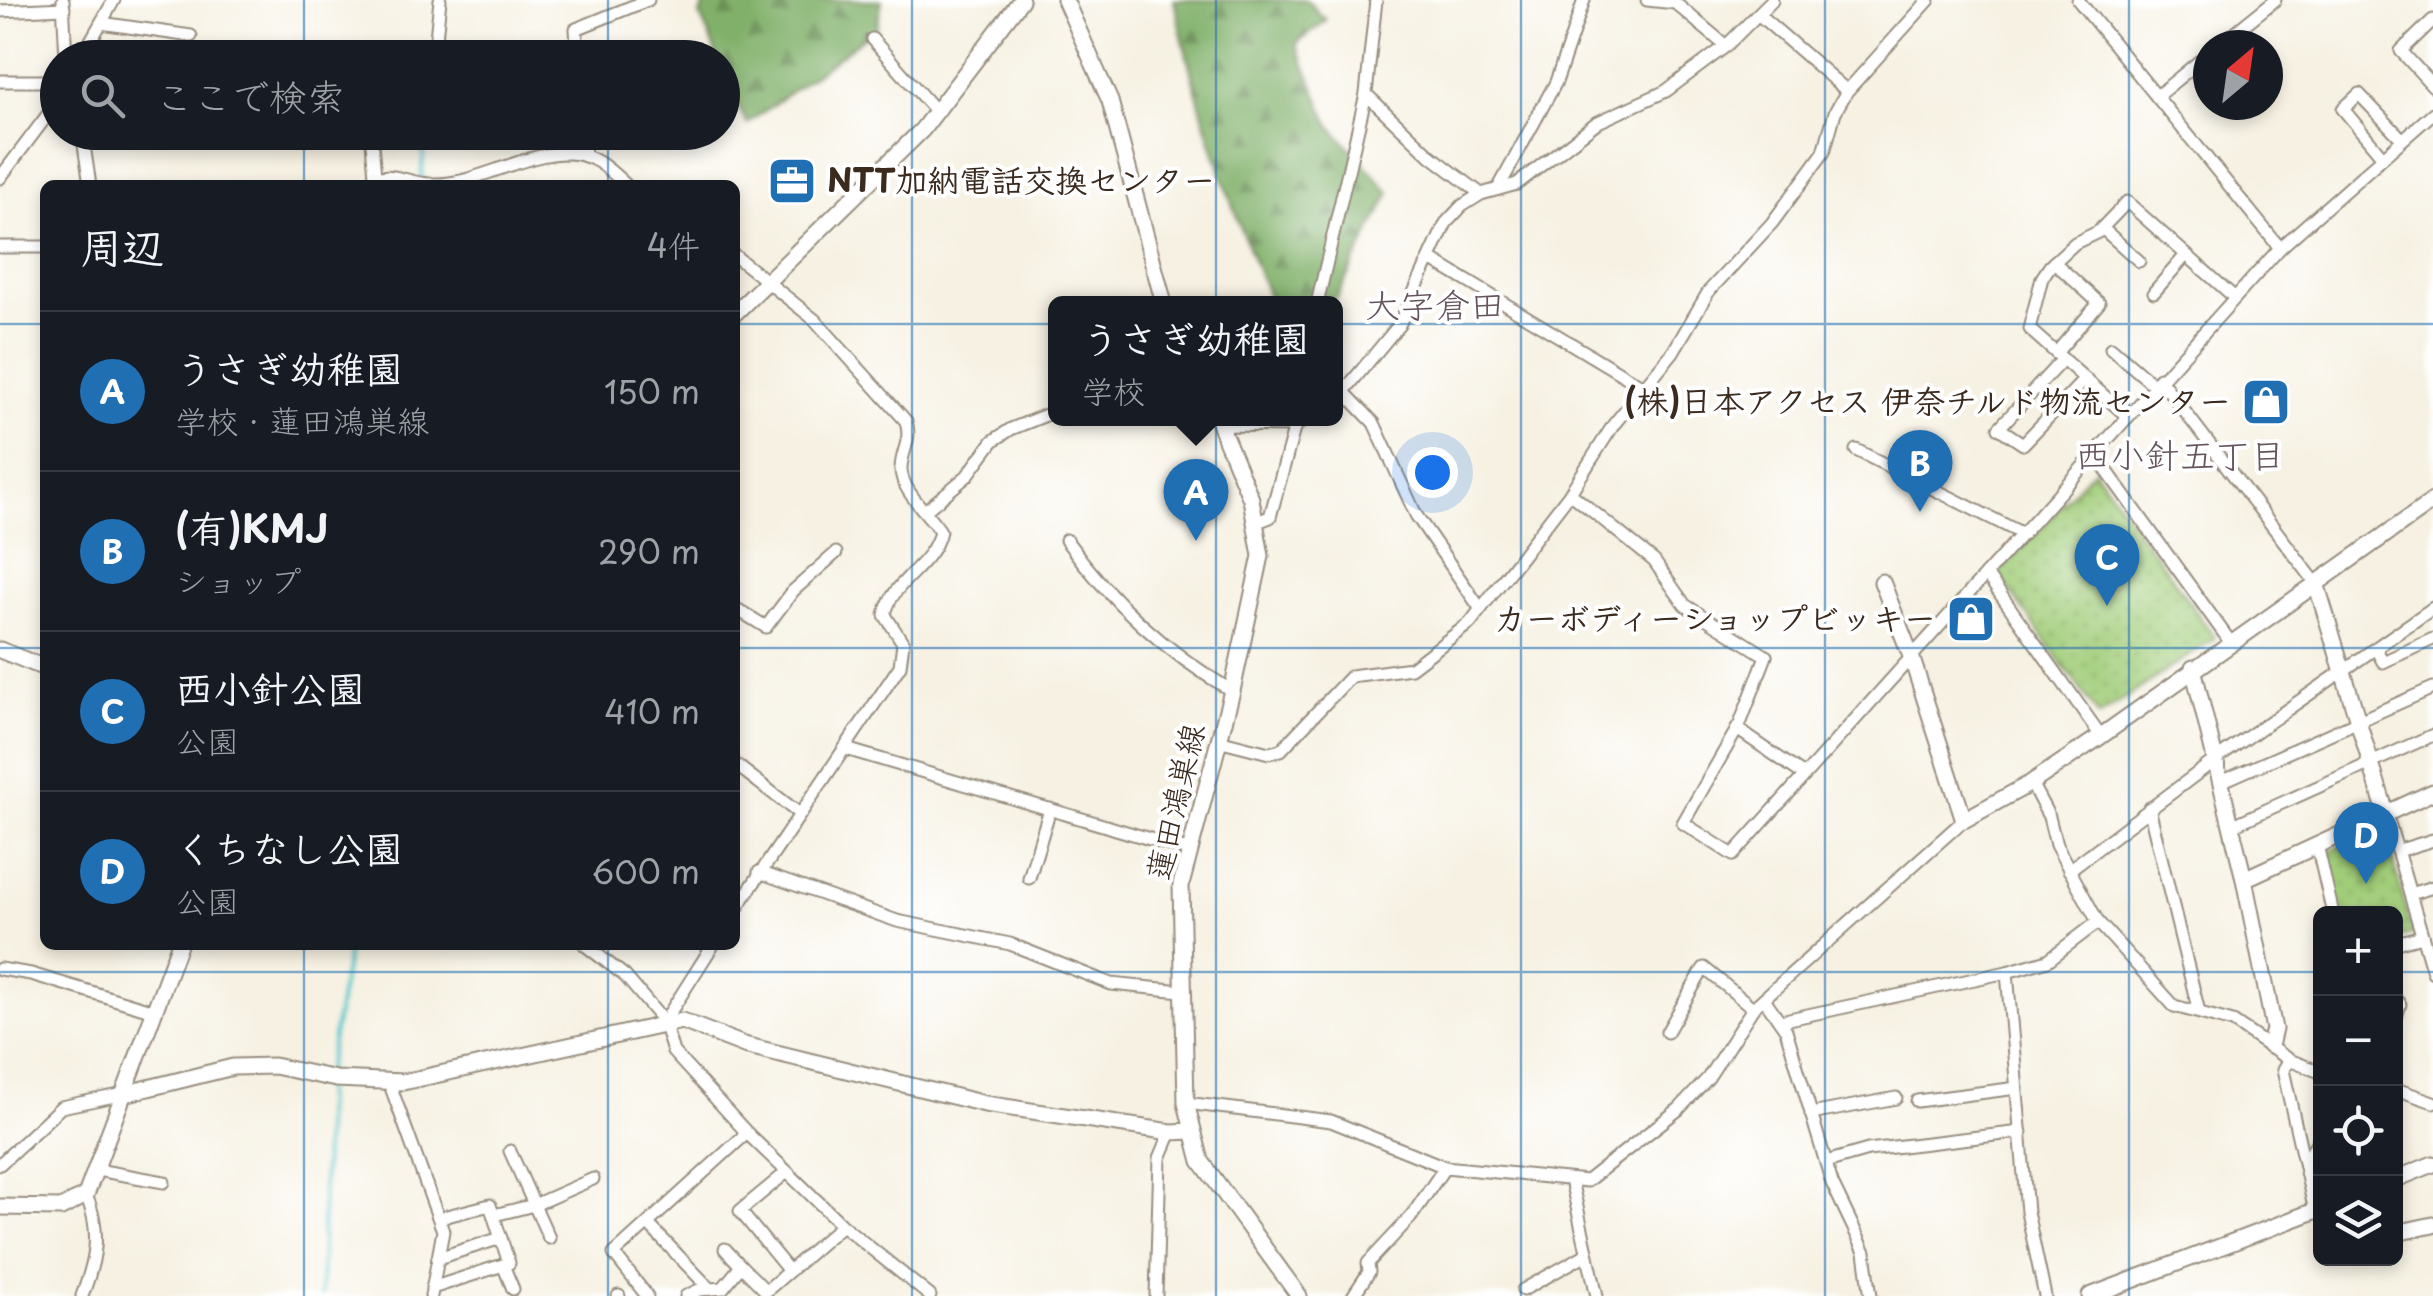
<!DOCTYPE html>
<html lang="ja">
<meta charset="utf-8">
<style>
body{margin:0;font-family:"Playpen Sans","Klee One",sans-serif;background:#242831;color:#f1f3f6}
.controls{position:absolute;right:30px;bottom:30px;display:grid;overflow:hidden;border-radius:15px;box-shadow:0 5px 15px #0003}
.controls button{width:90px;height:90px;display:grid;place-items:center;padding:0;border:0;border-bottom:2px solid #363941;background:#171b24;color:#f1f3f6;font:50px sans-serif}
.compass{position:absolute;left:2193px;top:30px;width:90px;height:90px;border-radius:50%;background:#171b24;box-shadow:0 5px 15px #0003;rotate:29deg}
.you{position:absolute;left:1432px;top:472px;width:35px;height:35px;margin:-25px;border:8px solid #fff;border-radius:50%;background:#1a73e8;box-shadow:0 0 0 15px #1a73e833}
.badge{display:grid;place-items:center;width:65px;height:65px;border-radius:50%;background:#1f6fb2;color:#fff;font-size:32px;font-weight:700}
.pin{position:absolute;translate:-50% -82px;filter:drop-shadow(0 2px 5px #0008)}
.pin::after{content:'';position:absolute;top:52px;width:35px;height:30px;background:inherit;clip-path:polygon(0 0,100% 0,50% 100%)}
.popup{position:absolute;left:1048px;top:296px;width:295px;height:130px;box-sizing:border-box;display:grid;place-content:center;border-radius:15px;background:#171b24;filter:drop-shadow(0 2px 8px #0005);font-size:32px;white-space:nowrap;color:#9ea1a6}
.popup b{font-size:38px;color:#f1f3f6}
.popup::after{content:'';position:absolute;left:50%;top:100%;margin-left:-20px;border:20px solid transparent;border-top-color:#171b24}
.list{margin:0;padding:0;list-style:none}
h2{display:flex;justify-content:space-between;align-items:center;height:130px;margin:0;padding:0 40px;font-size:42px}
h2 small{font-size:32px;font-weight:400;color:#9ea1a6}
.list li{display:grid;grid-template-columns:65px 1fr auto;gap:30px;align-items:center;box-sizing:border-box;height:160px;padding:0 40px;border-top:2px solid #363941}
.list b{display:block;font-size:38px;white-space:nowrap}
.list p{margin:0;font-size:32px;white-space:nowrap;color:#9ea1a6}
.list em{font-size:32px;font-style:normal;color:#9ea1a6}
.icon{flex:none;width:55px;height:55px;fill:none;stroke:currentColor;stroke-width:2;stroke-linecap:round;stroke-linejoin:round}
.map{position:relative;flex:none;width:2433px;height:1296px;overflow:hidden}
.search{position:absolute;background:#171b24;box-shadow:0 5px 15px #0003;left:40px;top:40px;width:700px;height:110px;display:flex;align-items:center;gap:25px;box-sizing:border-box;padding:0 35px;border-radius:55px;color:#9ea1a6;font-size:38px}
.panel{position:absolute;background:#171b24;box-shadow:0 5px 15px #0003;left:40px;top:180px;width:700px;height:770px;border-radius:15px}
.map>svg:first-child{display:block}
</style>
<div class="map">
<svg width="2433" height="1296" viewBox="0 0 2433 1296">
<defs>
<pattern id="forest-firs" width="22" height="20" patternUnits="userSpaceOnUse" patternTransform="scale(2.5)"><rect width="22" height="20" fill="#80b069"/><path d="M5 1l3.5 6h-7zM16 11l3.5 6h-7z" fill="#6a8f56"/></pattern>
<pattern id="park-dots" width="8" height="8" patternUnits="userSpaceOnUse" patternTransform="scale(2.5)"><rect width="8" height="8" fill="#a1cd79"/><path d="M2 2h.1M6 6h.1" fill="none" stroke="#8cb068" stroke-width="1.8" stroke-linecap="round"/></pattern>
</defs>
<rect width="100%" height="100%" fill="#fff"/>
<filter id="ink" filterUnits="userSpaceOnUse"><feTurbulence type="fractalNoise" baseFrequency=".01" numOctaves="2"/><feDisplacementMap in="SourceGraphic" scale="20" xChannelSelector="R" yChannelSelector="G"/><feConvolveMatrix kernelMatrix="1 2 1 2 8 2 1 2 1" color-interpolation-filters="sRGB"/></filter>
<filter id="wash" filterUnits="userSpaceOnUse"><feTurbulence type="fractalNoise" baseFrequency=".0048" numOctaves="4" result="noise"/><feDisplacementMap in="SourceGraphic" scale="40" xChannelSelector="R" yChannelSelector="G"/><feGaussianBlur stdDeviation="2.25" result="paint"/><feColorMatrix in="noise" values="0 0 0 0 0 0 0 0 0 0 0 0 0 0 0 0 0 1.4 0 .05"/><feComposite in="paint" operator="in"/></filter>
<g filter="url(#wash)">
<rect width="100%" height="100%" fill="#f6f1e2"/>
<g fill="url(#forest-firs)" stroke="#5e6d44" stroke-width="2.5">
<path d="M707,0h175l-5,28 -130,96c-20,-37 -30,-71 -47,-109z"/>
<path d="M1174,0h132l20,20 -30,24 34,81 60,68 -54,106 -65,4c-43,-101 -74,-195 -97,-303z"/>
</g>
<g fill="url(#park-dots)" stroke="#6e7c4c" stroke-width="2.5">
<path d="M2094,469l121,169 -116,78 -101,-142z"/>
<path d="M2380,827l5,2 28,106 -17,3v-24l-57,-1 -15,-59z"/>
</g>
<g fill="none" stroke-linecap="round" stroke-linejoin="round">
<g stroke="#59c7ce" stroke-width="4">
<path d="M421,183l4,-51"/>
<path d="M473,185h4"/>
<path d="M327,1071l22,-126"/>
<path d="M321,1296l4,-215"/>
</g>
</g>
</g>
<g filter="url(#ink)">
<g fill="none" stroke-linecap="round" stroke-linejoin="round">
<g stroke="#988e80" stroke-width="15">
<g id="street">
<path d="M63,0l3,58"/>
<path d="M1647,0l28,3 51,43"/>
<path d="M2078,0l202,248"/>
<path d="M0,11l64,-3"/>
<path d="M1758,14l89,77"/>
<path d="M2433,20l-32,31 32,35"/>
<path d="M101,23l90,13"/>
<path d="M872,39l65,74"/>
<path d="M2219,45l56,-45"/>
<path d="M81,58l33,-58"/>
<path d="M434,58l6,-58"/>
<path d="M578,58l-2,-29 72,-29"/>
<path d="M0,81h58"/>
<path d="M1366,94l65,62 50,38"/>
<path d="M2157,96l51,-42"/>
<path d="M82,132l8,53"/>
<path d="M371,132l4,44"/>
<path d="M583,132l2,24"/>
<path d="M2383,157l-40,-48 16,-15 43,45"/>
<path d="M0,178l58,-77"/>
<path d="M365,185c22,-19 41,-1 66,-1 45,2 90,-31 135,-31 26,-1 43,16 60,32"/>
<path d="M1498,189l58,-107 28,-82"/>
<path d="M2102,228l37,33"/>
<path d="M0,247h45"/>
<path d="M735,256l80,64 91,101c6,20 -4,28 -5,47 -1,22 28,46 39,63 -7,35 -49,50 -55,84l18,28 -3,23 -165,245"/>
<path d="M1432,260l211,127"/>
<path d="M2054,262l45,41 -43,50"/>
<path d="M2154,292l32,-37"/>
<path d="M1317,304l49,-210 10,-94"/>
<path d="M2111,348l43,37"/>
<path d="M2063,359l-64,69 24,16 62,-65"/>
<path d="M2159,378l157,205"/>
<path d="M1346,394l28,29 42,92 64,93"/>
<path d="M1336,401l63,-76 47,-102 16,-17 19,-12 36,-10 79,-61 70,-32 60,-45 46,-46"/>
<path d="M2128,417l-99,-88 13,-51 8,-12 25,-23 23,-11 29,-30 107,95"/>
<path d="M1220,425l75,1 15,-8"/>
<path d="M1856,450l167,84"/>
<path d="M2094,453l137,190"/>
<path d="M1570,493l84,68 31,44 81,51 -26,68 -57,99 50,32 547,-607 153,-135"/>
<path d="M926,510l41,-34 26,-35 18,-12 45,-18"/>
<path d="M1257,522l13,-5 27,-99"/>
<path d="M1066,540c45,62 100,112 166,151"/>
<path d="M1986,574l115,162"/>
<path d="M735,608l31,19 27,-36 43,-38"/>
<path d="M2376,649l7,13 50,-23"/>
<path d="M1737,729l67,46"/>
<path d="M1218,740l51,13 12,-3 70,-74 60,-8 59,-45 100,-130 44,-69 59,-72 36,-61 63,-68 52,-71 11,-40 12,-21 82,-91"/>
<path d="M846,749l341,101"/>
<path d="M735,764l62,48"/>
<path d="M2221,782l212,-94"/>
<path d="M2031,783l18,34 7,28 42,77 76,84 59,16 56,38 31,12"/>
<path d="M2149,808l50,204"/>
<path d="M2386,813l47,159"/>
<path d="M2231,826l202,-91"/>
<path d="M2317,845l16,69"/>
<path d="M2397,851l36,-11"/>
<path d="M2069,870l146,-110 218,-152"/>
<path d="M759,872l138,49 113,23 101,40 71,7"/>
<path d="M1029,878l21,-69"/>
<path d="M2410,894l23,-7"/>
<path d="M2396,943l26,-7"/>
<path d="M585,945l40,31 39,46 9,30 74,81 95,92 88,71"/>
<path d="M0,969l31,5 123,37"/>
<path d="M1765,1000l21,30 46,153 33,69 6,44"/>
<path d="M2396,1000l4,4 -4,14"/>
<path d="M1780,1021l227,-49"/>
<path d="M664,1022l49,-77"/>
<path d="M1667,1032l37,-64 49,40"/>
<path d="M2289,1060l-6,10 32,141"/>
<path d="M389,1082l54,149 -12,65"/>
<path d="M2396,1089l37,13"/>
<path d="M1917,1101l100,-13"/>
<path d="M1186,1103l145,18 114,46 142,14 92,-72 29,-31 45,-70 211,-188"/>
<path d="M1811,1114l85,-16"/>
<path d="M510,1151l39,87"/>
<path d="M1826,1162l42,-12 153,-18"/>
<path d="M0,1164l61,-57 63,-13"/>
<path d="M2305,1165l15,-29"/>
<path d="M97,1170l67,12"/>
<path d="M787,1172l-47,39 49,60"/>
<path d="M1571,1180l26,116"/>
<path d="M494,1215l40,-10 59,-26"/>
<path d="M648,1224l62,65"/>
<path d="M725,1249l16,17"/>
<path d="M438,1258l63,-20"/>
<path d="M503,1265l10,24"/>
<path d="M432,1288l77,-25 -19,-58 -51,13"/>
<path d="M1523,1290l62,-35"/>
<path d="M82,1296c14,-37 20,-65 4,-101"/>
<path d="M618,1296h1"/>
<path d="M647,1296l-33,-42 133,-121"/>
<path d="M686,1296l13,-6 24,-2 18,-22 25,25 76,-66"/>
<path d="M1156,1296l4,-138 11,-26"/>
<path d="M1353,1296l16,-24 -1,-9 43,-46 34,-50"/>
<path d="M2045,1296l-18,-84 -20,-240 41,-12 50,-38"/>
</g>
</g>
<g stroke="#988e80" stroke-width="19">
<g id="secondary">
<path d="M1065,0l45,101 54,203"/>
<path d="M735,313l187,-183 99,-130"/>
<path d="M1217,418l34,81 10,57 -29,135 -51,194 5,218 15,58 98,135"/>
<path d="M1882,582l29,74 53,164 67,-37 70,-47 332,-235"/>
<path d="M2316,583l70,230"/>
<path d="M0,650l45,18"/>
<path d="M2193,668l51,211 30,150 -4,17"/>
<path d="M2244,879l189,-87"/>
<path d="M124,1094l109,-27 41,-1 62,13 67,3 279,-61 62,24 241,59 186,28 20,-1"/>
<path d="M2396,1179l37,-15"/>
<path d="M0,1207l61,1 25,-13 93,-250"/>
<path d="M2396,1233l37,-8"/>
<path d="M2090,1296l230,-87"/>
</g>
</g>
<use href="#street" stroke="#fff" stroke-width="11"/>
<use href="#secondary" stroke="#fff" stroke-width="15"/>
</g>
</g>
<path fill="none" stroke="#1f6fb2" stroke-width="2.5" stroke-opacity="0.55" d="M304,0v58M608,0v58M912,0v1296M1216,0v1296M1521,0v1296M1825,0v1296M2129,0v1296M304,132v53M608,132v53M0,324h45M735,324h1698M0,648h45M735,648h1698M304,945v351M608,945v351M0,972h2320M2396,972h37"/>
<defs>
<g id="office-square" transform="scale(2.5)"><rect x="-9" y="-9" width="18" height="18" rx="4" fill="#1f6fb2" stroke="#fff"/><path d="M-6-3h4V-5.5h4V-3h4V5H-6ZM-1-4.5V-3h2v-1.5ZM-6 0V1H6V0Z" fill="#fff"/></g>
<g id="shop-square" transform="scale(2.5)"><rect x="-9" y="-9" width="18" height="18" rx="4" fill="#1f6fb2" stroke="#fff"/><path d="M-5-2.5h2.3a2.7 3.5 0 0 1 5.4 0H5L5.5 6h-11ZM-1.5-2.5h3a1.5 2.3 0 0 0-3 0Z" fill="#fff"/></g>
</defs>
<g fill-rule="evenodd">
<use href="#office-square" x="792" y="181"/>
<use href="#shop-square" x="2266" y="402"/>
<use href="#shop-square" x="1971" y="619"/>
</g>
<g text-anchor="middle" stroke-width="8" stroke-linejoin="round" paint-order="stroke">
<g font-size="32" font-weight="bold" fill="#3b2a1e" stroke="#fff" text-anchor="end">
<text x="827" y="192" text-anchor="start">NTT加納電話交換センター</text>
<text x="2231" y="413">(株)日本アクセス 伊奈チルド物流センター</text>
<text x="1936" y="630">カーボディーショップビッキー</text>
</g>
<g font-size="32" fill="#3b2a1e" stroke="#fff">
<text transform="translate(1176 802) rotate(-77)" y="11">蓮田鴻巣線</text>
</g>
<g font-size="35" fill="#65545d" stroke="#fff">
<text x="1435" y="318">大字倉田</text>
<text x="2180" y="468">西小針五丁目</text>
</g>
</g>
</svg>
<div class="controls">
<button>+</button>
<button>−</button>
<button><svg class="icon" aria-label="locate" viewBox="0 0 24 24"><circle cx="12" cy="12" r="6"/><path d="M12 2v4M12 18v4M2 12h4M18 12h4"/></svg></button>
<button><svg class="icon" aria-label="layers" viewBox="0 0 24 24"><path d="M12 4l9 5-9 5-9-5zM3 14l9 5 9-5"/></svg></button>
</div>
<svg class="compass" viewBox="-18 -18 36 36"><path d="M0-13l5 13h-10z" fill="#e53935"/><path d="M0 13l5-13h-10z" fill="#9ea1a6"/></svg>
<div class="you"></div>
<div class="pin badge" style="left:1196px;top:541px">A</div>
<div class="popup"><b>うさぎ幼稚園</b>学校</div>
<div class="pin badge" style="left:1920px;top:512px">B</div>
<div class="pin badge" style="left:2107px;top:606px">C</div>
<div class="pin badge" style="left:2366px;top:884px">D</div>
<div class="search"><svg class="icon" aria-label="search" viewBox="0 0 24 24"><circle cx="10" cy="10" r="6"/><path d="M15 15l6 6"/></svg>ここで検索</div>
<section class="panel">
<h2>周辺<small>4件</small></h2>
<ul class="list">
<li><span class="badge">A</span><div><b>うさぎ幼稚園</b><p>学校 · 蓮田鴻巣線</p></div><em>150 m</em></li>
<li><span class="badge">B</span><div><b>(有)KMJ</b><p>ショップ</p></div><em>290 m</em></li>
<li><span class="badge">C</span><div><b>西小針公園</b><p>公園</p></div><em>410 m</em></li>
<li><span class="badge">D</span><div><b>くちなし公園</b><p>公園</p></div><em>600 m</em></li>
</ul>
</section>
</div>
